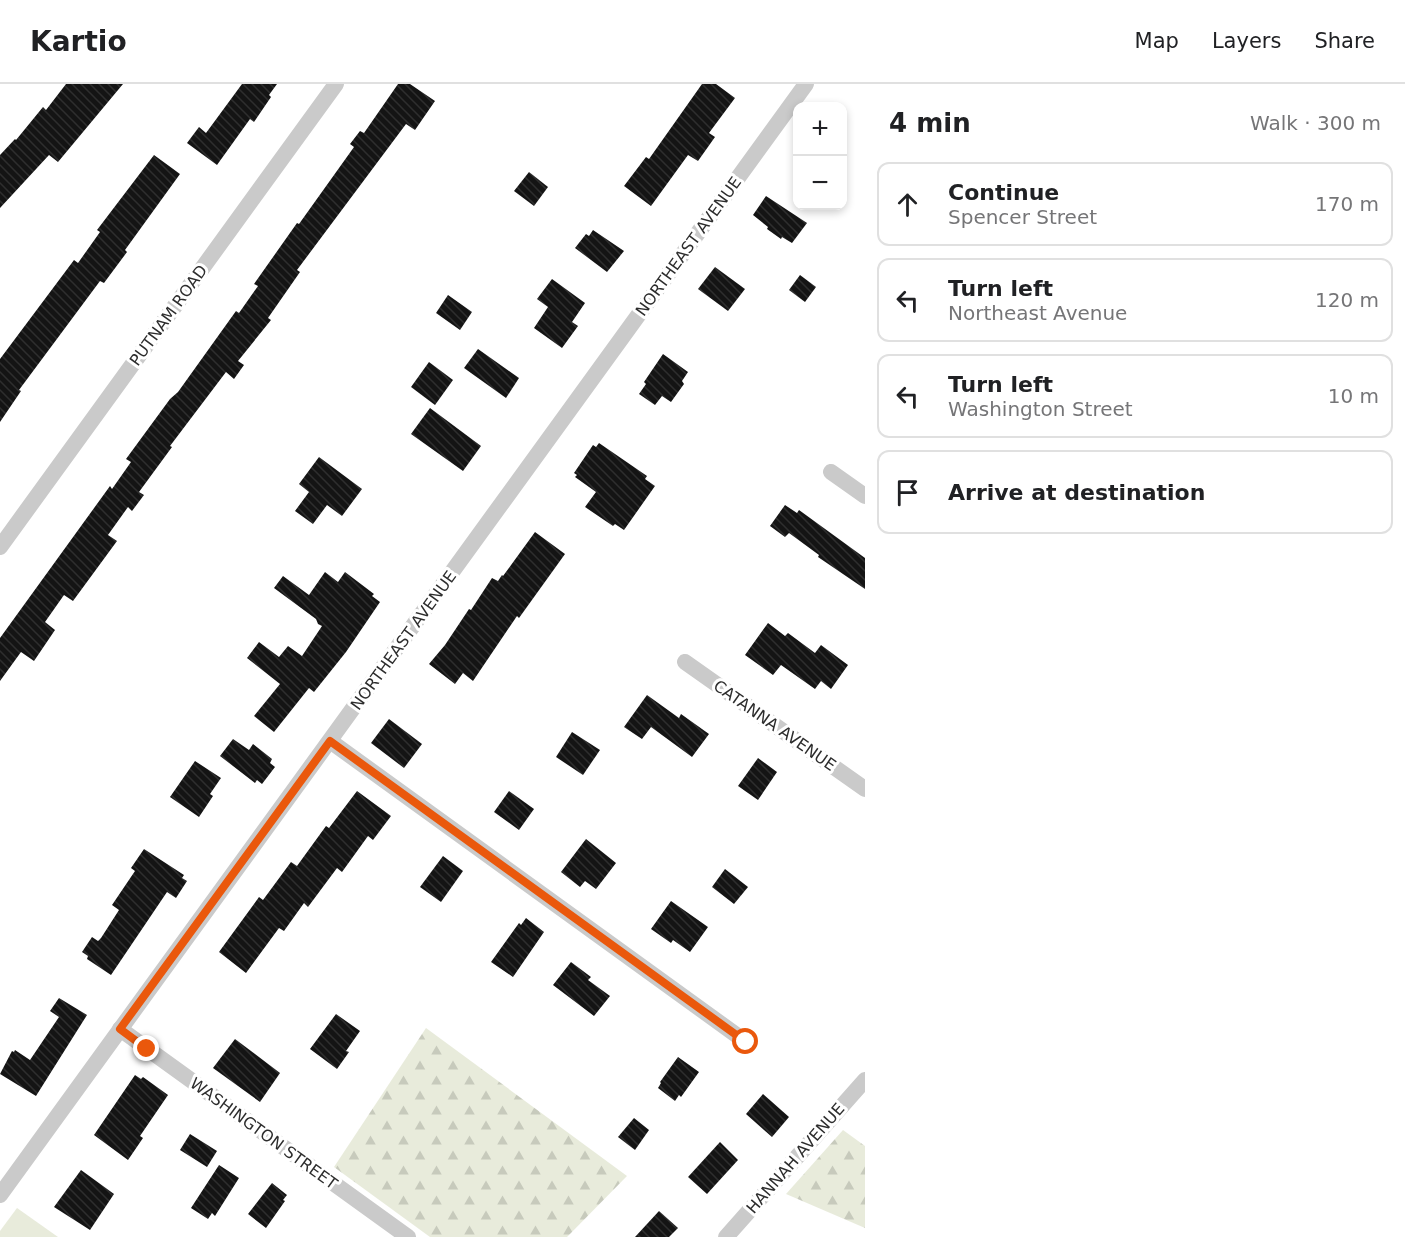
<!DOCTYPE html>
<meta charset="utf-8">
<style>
body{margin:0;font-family:"DejaVu Sans",sans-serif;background:#f2f2f2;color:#202124}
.controls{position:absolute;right:18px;top:18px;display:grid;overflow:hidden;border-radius:12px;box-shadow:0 3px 9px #0003}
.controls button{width:54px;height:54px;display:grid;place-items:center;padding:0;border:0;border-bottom:2px solid #e0e0e0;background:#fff;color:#202124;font:30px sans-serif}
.stop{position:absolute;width:18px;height:18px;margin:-14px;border:4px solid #ea580c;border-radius:50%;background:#fff}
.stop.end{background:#ea580c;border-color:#fff;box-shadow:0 2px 6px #0008}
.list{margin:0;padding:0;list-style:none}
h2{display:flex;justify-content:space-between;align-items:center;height:78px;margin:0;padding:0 24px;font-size:26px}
h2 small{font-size:20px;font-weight:400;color:#757577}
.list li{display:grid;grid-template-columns:39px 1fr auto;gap:18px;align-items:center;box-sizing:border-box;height:84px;margin:0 12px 12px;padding:0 12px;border:2px solid #e0e0e0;border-radius:12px}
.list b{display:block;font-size:22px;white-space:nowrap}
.list p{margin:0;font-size:20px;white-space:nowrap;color:#757577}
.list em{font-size:20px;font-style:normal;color:#757577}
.icon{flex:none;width:33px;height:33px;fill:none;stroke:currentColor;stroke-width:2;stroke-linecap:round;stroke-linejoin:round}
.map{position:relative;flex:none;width:865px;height:1153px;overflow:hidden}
header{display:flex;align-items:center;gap:36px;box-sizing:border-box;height:84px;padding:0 30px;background:#fff;border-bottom:2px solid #e0e0e0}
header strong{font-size:28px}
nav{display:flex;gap:33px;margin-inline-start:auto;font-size:21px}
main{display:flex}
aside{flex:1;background:#fff}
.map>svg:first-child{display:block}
</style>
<header>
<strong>Kartio</strong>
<nav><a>Map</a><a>Layers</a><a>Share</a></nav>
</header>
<main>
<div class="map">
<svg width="865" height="1153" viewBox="0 0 865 1153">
<defs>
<pattern id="forest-firs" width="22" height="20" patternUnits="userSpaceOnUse" patternTransform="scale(1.5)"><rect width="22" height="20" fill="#e8ebdb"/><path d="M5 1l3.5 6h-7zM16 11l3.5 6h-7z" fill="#c7cabc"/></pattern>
<pattern id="building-back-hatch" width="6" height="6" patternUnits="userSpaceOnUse" patternTransform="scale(1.5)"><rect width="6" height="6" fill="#141414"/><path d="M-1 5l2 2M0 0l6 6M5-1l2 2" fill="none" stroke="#2e2e2e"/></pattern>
</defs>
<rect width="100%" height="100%" fill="#fff"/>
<g fill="url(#forest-firs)">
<path d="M426,944l201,148 -60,61h-137l-96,-70z"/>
<path d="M843,1046l22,16v82l-79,-34z"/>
</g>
<path fill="#e8ebdb" d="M17,1124l41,29h-58v-6z"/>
<g fill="url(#building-back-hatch)">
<path d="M66,0h57l-65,78 -9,-7 -49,53v-53l15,-16 1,1 27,-33 3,3z"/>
<path d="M242,0h35l-8,11 2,2 -17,25 -4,-3 -33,46 -30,-22 12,-16 7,6z"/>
<path d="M398,0h12l25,17 -20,29 -9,-6 -109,146 3,2 -32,46 3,2 -33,41 6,4 -10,14 -8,-7 -56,74 2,1 -33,45 5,3 -12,16 -4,-4 -20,28 9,6 -44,60 -9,-6 -19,27 10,8 -21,31 -13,-9 -21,29v-43l110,-152 2,3 19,-27 -5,-3 44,-60 8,-7 58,-81 3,2 19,-27 -4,-2 43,-61 2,1 55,-77 -4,-3 10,-13 4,2z"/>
<path d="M702,0h14l19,14 -26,35 6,4 -17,24 -10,-6 -37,51 -27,-20 22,-29 3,2z"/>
<path d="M154,71l26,19 -55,76 2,2 -23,31 -4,-2 -81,109 2,1 -21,31v-63l74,-99 4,3 22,-31 -3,-2z"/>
<path d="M529,88l19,15 -14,19 -20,-15z"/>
<path d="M766,112l41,27 -15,20 -10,-6 -1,2 -14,-10 1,-2 -15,-12z"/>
<path d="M593,146l31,21 -17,21 -32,-24 11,-14 3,2z"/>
<path d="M715,183l30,22 -17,22 -30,-22z"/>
<path d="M800,191l16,12 -11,15 -16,-12z"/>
<path d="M552,195l33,24 -13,19 6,4 -16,22 -28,-20 14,-21 -11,-8z"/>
<path d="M448,211l24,17 -12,18 -24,-17z"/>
<path d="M478,265l41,29 -13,20 -42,-30z"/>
<path d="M663,270l25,18 -6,9 2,3 -13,18 -9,-6 -7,9 -16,-11 7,-10 -2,-2z"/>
<path d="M429,278l24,18 -18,25 -24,-18z"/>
<path d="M430,324l51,38 -18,25 -52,-37z"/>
<path d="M599,359l48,33 -2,3 10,7 -31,44 -9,-6 -2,2 -28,-19 11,-15 -21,-15 2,-2 -3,-2 19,-28 3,2z"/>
<path d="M319,373l43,32 -20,27 -15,-11 -14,19 -18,-13 14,-19 -10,-8z"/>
<path d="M785,421l12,8 2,-3 66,48v31l-47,-32 1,-2 -30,-22 -4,4 -15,-11z"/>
<path d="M535,448l30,22 -46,64 -2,-2 -44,65 -10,-8 -8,11 -26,-20 16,-19 24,-36 2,1 21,-32 6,3 4,-6 1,1z"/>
<path d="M325,488l13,10 7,-10 29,22 -2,2 8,6 -34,50 -32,40 -5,-4 -35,44 -20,-16 26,-32 -33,-26 12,-16 20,15 9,-11 14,10 20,-30 -4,-2 -2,-5 -42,-31 9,-12 26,19z"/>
<path d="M768,539l17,13 3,-3 27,20 6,-8 27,20 -17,24 -10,-8 -6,8 -34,-24 -8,10 -28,-20z"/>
<path d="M647,611l32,23 2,-4 28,20 -17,23 -41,-30 -9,12 -18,-12z"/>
<path d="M389,635l33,25 -18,24 -33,-25z"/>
<path d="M572,648l28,18 -17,25 -27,-18z"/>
<path d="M233,655l16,11 4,-6 19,15 -2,4 5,4 -13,17 -5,-4 -2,3 -35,-27z"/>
<path d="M758,674l19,14 -19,28 -20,-14z"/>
<path d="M195,677l26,17 -11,16 3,2 -14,21 -29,-20z"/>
<path d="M357,707l34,25 -18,24 -5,-4 -26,36 -5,-4 -29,39 -4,-4 -20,28 -5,-3 -33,45 -27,-21 40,-55 4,3 28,-38 6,4 29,-40 3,2z"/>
<path d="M509,707l25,18 -15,21 -25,-18z"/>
<path d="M586,755l30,24 -20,26 -11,-8 -5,6 -19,-15z"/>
<path d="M144,765l40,26 -2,3 5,3 -11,17 -9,-6 -56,83 -24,-16 1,-3 -6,-4 10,-15 6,4 3,-3 18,-28 -7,-5 23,-34 -4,-3z"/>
<path d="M443,772l20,15 -22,31 -21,-15z"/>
<path d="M725,785l23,18 -14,17 -22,-17z"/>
<path d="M671,817l37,26 -18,25 -17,-12 -2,3 -20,-14z"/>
<path d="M526,834l18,14 -31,45 -22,-15 28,-39 2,2z"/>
<path d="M571,878l20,15 -3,3 22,16 -16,20 -41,-31z"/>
<path d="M59,914l28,17 -51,81 -36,-22 12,-23 2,1 1,-2 15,10 29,-43 -9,-6z"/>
<path d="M336,930l24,17 -14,20 3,1 -12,17 -27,-20z"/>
<path d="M235,955l45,34 -20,29 -47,-34z"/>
<path d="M678,973l21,15 -18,25 -2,-2 -4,6 -17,-13 3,-5 -1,-1z"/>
<path d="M135,991l6,4 2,-2 25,18 -28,41 3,2 -15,22 -34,-25z"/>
<path d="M763,1010l26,23 -17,20 -26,-23z"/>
<path d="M634,1034l15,12 -14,20 -17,-13z"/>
<path d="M190,1050l27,17 -10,16 -27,-17z"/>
<path d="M720,1058l18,18 -31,34 -19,-17z"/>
<path d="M219,1081l20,13 -24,38 -3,-3 -4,6 -17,-11z"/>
<path d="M81,1086l33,24 -24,36 -36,-23z"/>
<path d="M272,1099l15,12 -4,5 2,1 -19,27 -18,-14z"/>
<path d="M659,1127l19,17 -9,9h-34z"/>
</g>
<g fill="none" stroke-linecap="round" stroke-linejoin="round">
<g stroke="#cacaca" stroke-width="16">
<path d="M831,388l34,24"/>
<path d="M0,463l336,-463"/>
<path d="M685,578l180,127"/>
<path d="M330,657l416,301"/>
<path d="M120,945l288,208"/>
<path d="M0,1111l806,-1111"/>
<path d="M726,1153l139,-157"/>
</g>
</g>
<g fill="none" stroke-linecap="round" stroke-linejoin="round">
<path stroke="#ea580c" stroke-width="8" d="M147,965l-27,-20 210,-288 416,301"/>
</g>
<g text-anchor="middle" stroke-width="6" stroke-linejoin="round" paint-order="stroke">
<g font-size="16" fill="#2d2d2d" stroke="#fff">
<text transform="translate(688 162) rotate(-54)" y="6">NORTHEAST AVENUE</text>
<text transform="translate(168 231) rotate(-54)" y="6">PUTNAM ROAD</text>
<text transform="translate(403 556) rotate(-54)" y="6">NORTHEAST AVENUE</text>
<text transform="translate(775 641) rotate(35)" y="6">CATANNA AVENUE</text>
<text transform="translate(264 1049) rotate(36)" y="6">WASHINGTON STREET</text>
<text transform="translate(795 1074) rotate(-49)" y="6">HANNAH AVENUE</text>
</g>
</g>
</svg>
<div class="controls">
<button>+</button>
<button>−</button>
</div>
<div class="stop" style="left:746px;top:958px"></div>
<div class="stop end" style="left:147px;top:965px"></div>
</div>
<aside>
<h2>4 min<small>Walk · 300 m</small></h2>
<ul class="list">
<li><svg class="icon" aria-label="ahead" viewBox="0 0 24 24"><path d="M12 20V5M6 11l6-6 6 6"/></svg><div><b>Continue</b><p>Spencer Street</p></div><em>170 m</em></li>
<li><svg class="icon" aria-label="left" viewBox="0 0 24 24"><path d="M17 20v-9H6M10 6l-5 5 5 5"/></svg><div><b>Turn left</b><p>Northeast Avenue</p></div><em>120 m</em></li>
<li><svg class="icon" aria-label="left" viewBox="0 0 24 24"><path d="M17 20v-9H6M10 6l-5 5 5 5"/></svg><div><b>Turn left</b><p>Washington Street</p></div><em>10 m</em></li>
<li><svg class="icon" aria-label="arrive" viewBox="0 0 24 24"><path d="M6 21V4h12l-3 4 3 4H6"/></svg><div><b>Arrive at destination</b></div></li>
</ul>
</aside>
</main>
